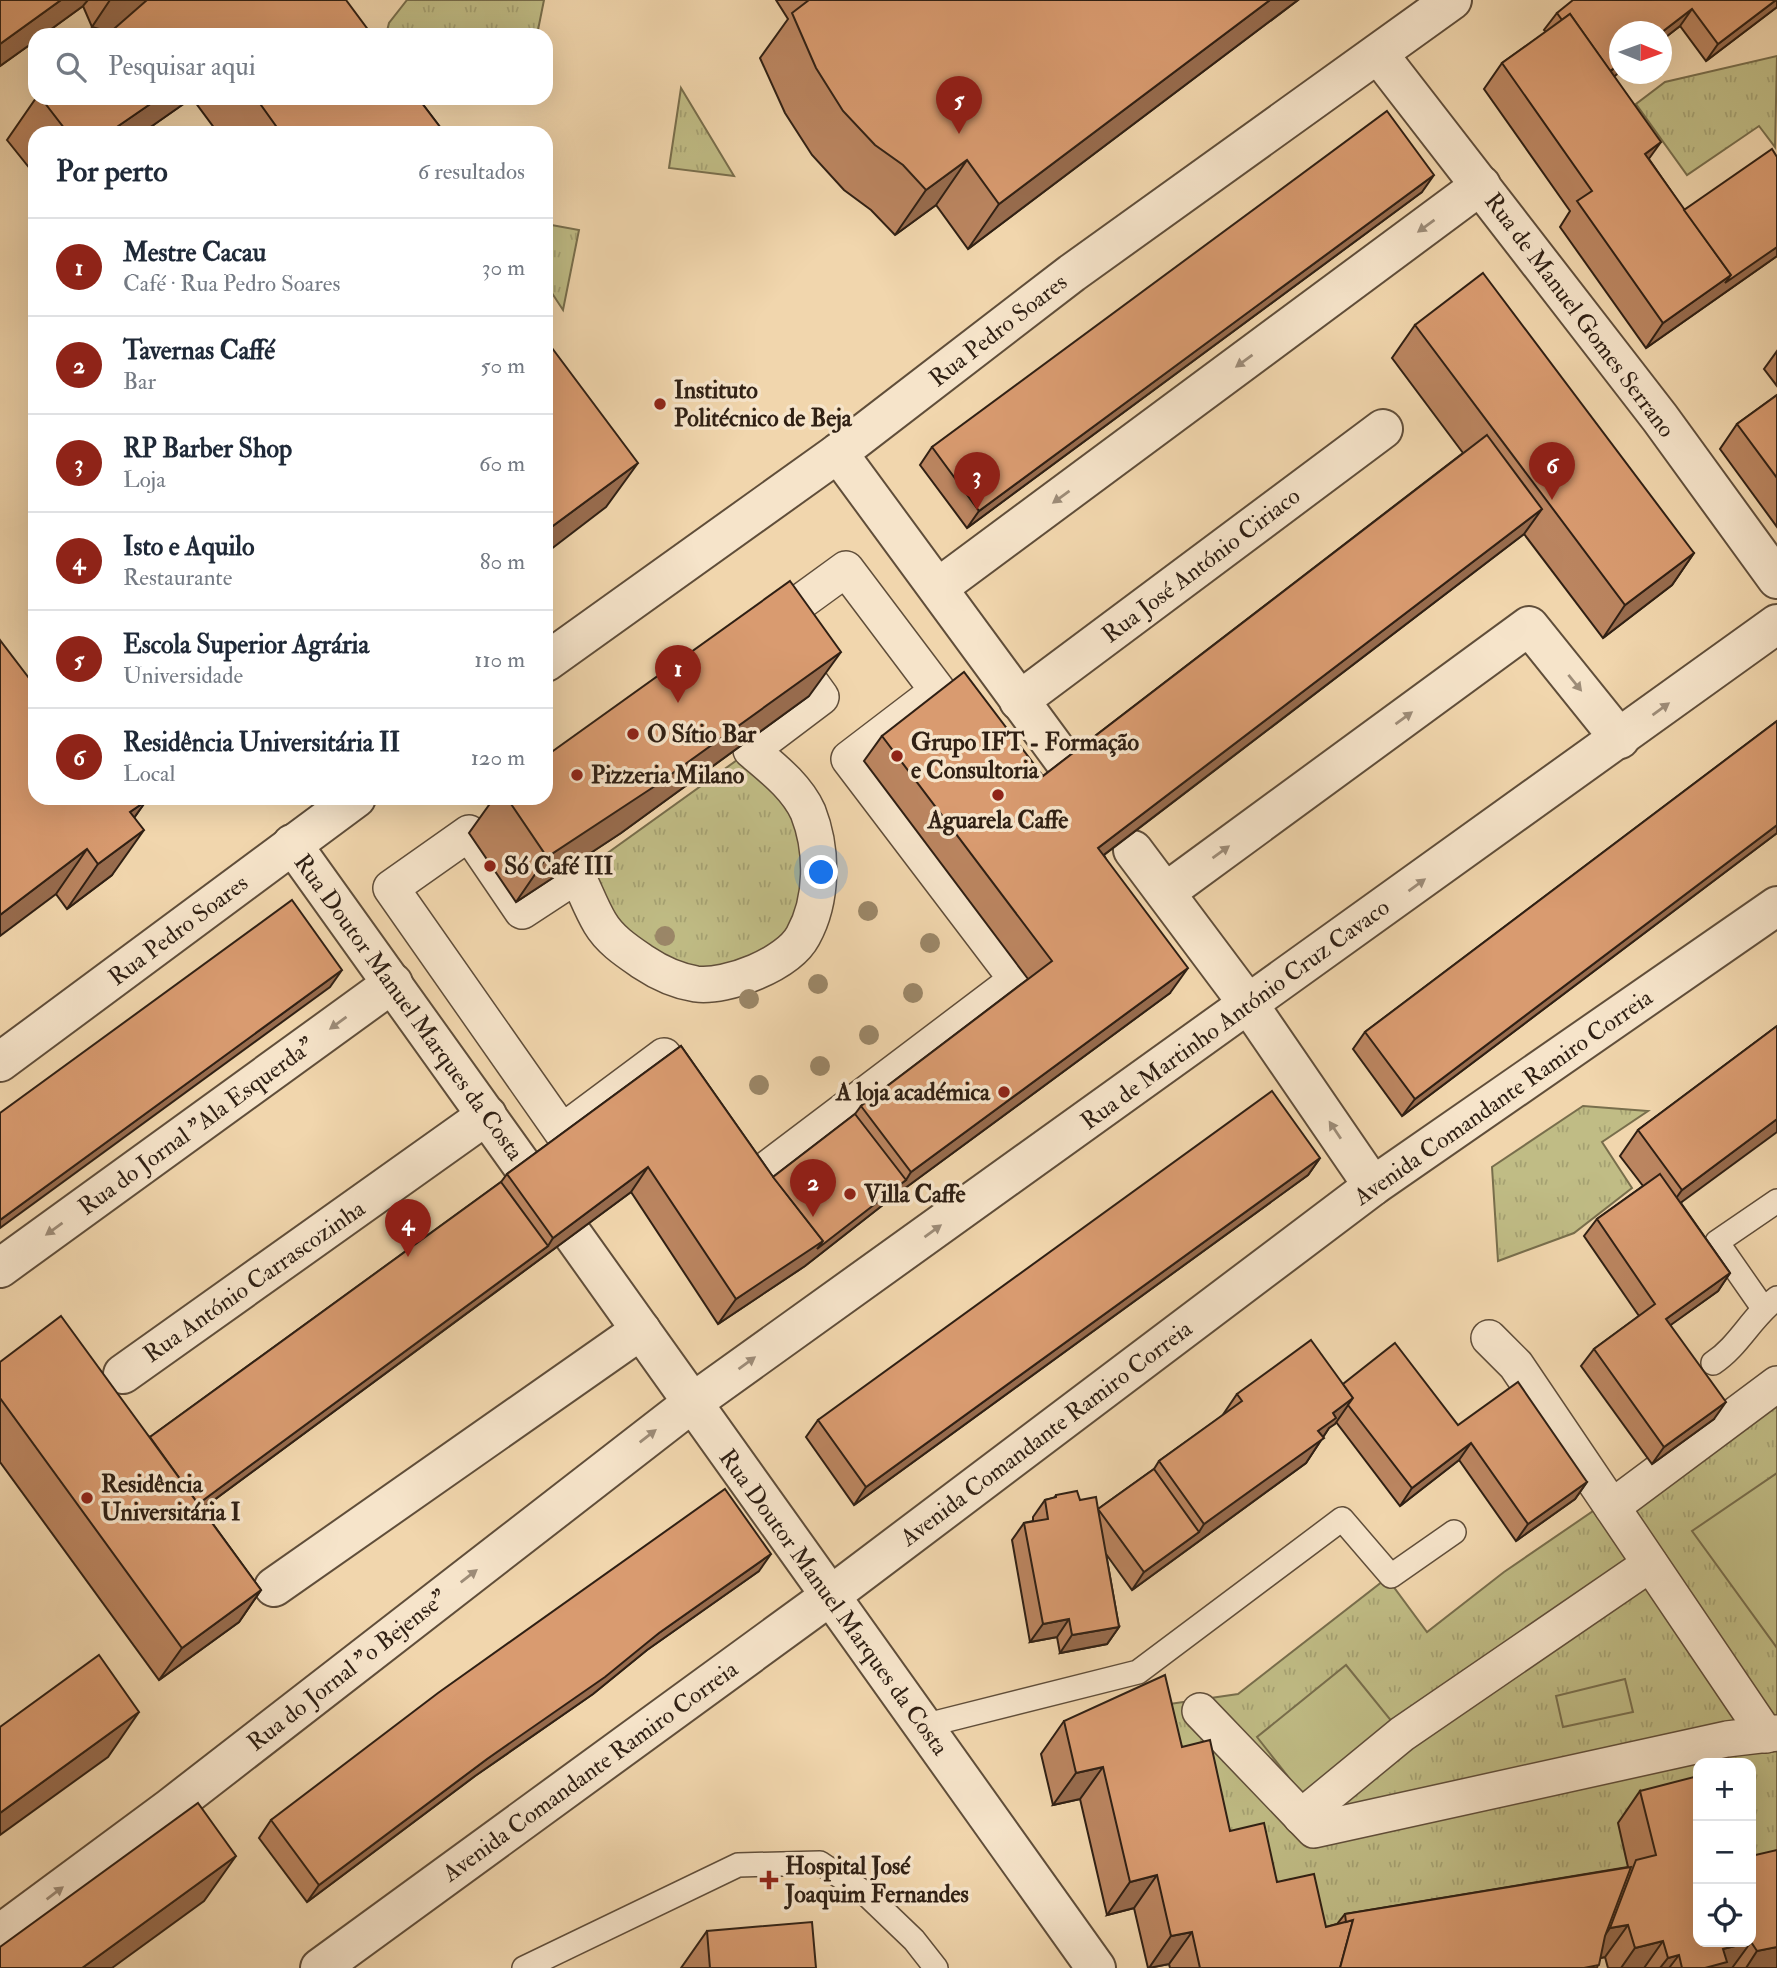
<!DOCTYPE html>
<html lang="pt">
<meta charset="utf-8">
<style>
body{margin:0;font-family:"IM FELL Double Pica",serif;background:#f6f6f7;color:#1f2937}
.controls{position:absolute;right:21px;bottom:21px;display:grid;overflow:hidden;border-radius:14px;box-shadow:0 7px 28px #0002}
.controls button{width:63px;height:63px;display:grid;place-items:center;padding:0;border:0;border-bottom:2px solid #e0e1e3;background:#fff;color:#1f2937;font:35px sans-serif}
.compass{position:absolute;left:1609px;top:21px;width:63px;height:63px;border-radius:50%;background:#fff;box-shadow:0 7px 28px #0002;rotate:91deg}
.you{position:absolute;left:822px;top:873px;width:24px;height:24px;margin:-18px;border:5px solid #fff;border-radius:50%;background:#1a73e8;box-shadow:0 0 0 10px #1a73e833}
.badge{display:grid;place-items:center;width:46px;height:46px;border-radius:50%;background:#8f2418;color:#fff;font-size:23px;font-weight:700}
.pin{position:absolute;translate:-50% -58px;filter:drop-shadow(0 2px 4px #0008)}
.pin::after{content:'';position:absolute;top:37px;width:24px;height:21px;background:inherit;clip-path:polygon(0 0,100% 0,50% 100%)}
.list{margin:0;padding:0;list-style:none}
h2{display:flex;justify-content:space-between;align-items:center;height:91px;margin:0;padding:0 28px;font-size:30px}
h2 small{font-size:23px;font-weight:400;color:#747a83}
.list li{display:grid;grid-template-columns:46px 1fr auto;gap:21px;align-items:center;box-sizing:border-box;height:98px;padding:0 28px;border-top:2px solid #e0e1e3}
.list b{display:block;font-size:26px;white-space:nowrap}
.list p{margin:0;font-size:23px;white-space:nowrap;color:#747a83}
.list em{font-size:23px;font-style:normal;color:#747a83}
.icon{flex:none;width:38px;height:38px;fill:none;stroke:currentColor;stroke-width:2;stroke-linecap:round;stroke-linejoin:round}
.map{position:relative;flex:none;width:1777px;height:1968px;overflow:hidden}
.search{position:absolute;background:#fff;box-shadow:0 7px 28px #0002;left:28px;top:28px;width:525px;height:77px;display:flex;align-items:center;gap:18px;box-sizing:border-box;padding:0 24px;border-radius:21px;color:#747a83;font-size:26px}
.panel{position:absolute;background:#fff;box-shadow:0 7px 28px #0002;left:28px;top:126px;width:525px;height:679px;border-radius:21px}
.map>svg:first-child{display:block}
</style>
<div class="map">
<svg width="1777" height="1968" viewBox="0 0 1777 1968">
<defs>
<pattern id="grass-tufts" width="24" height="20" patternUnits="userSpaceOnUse" patternTransform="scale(1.75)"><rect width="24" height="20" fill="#c0bc85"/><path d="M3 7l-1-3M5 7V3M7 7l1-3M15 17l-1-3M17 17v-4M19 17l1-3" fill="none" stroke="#a5a172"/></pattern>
</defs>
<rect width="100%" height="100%" fill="#f1d6ad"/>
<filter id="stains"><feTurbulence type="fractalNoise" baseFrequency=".00286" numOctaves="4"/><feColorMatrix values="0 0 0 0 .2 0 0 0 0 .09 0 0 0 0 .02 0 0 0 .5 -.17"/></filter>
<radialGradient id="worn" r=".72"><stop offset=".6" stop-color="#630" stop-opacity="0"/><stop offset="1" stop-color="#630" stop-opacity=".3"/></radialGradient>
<g fill="url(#grass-tufts)" stroke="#786e4c" stroke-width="2">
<path d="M407,0h137l-7,35h-151l3,-12z"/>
<path d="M1777,56l-2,91 -16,-21 -72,49 -51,-71 29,-22z"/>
<path d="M681,88l53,88 -65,-8z"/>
<path d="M546,224l33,6 -16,80 -17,-26z"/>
<path d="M751,750l35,29 33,113 -40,70 -120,11 -82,-98z"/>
<path d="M1583,1106l65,5 -46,31 30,46 -58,45 -76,28 -6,-94z"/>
<path d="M1777,1385v492l-26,6v-120h-53v64l-65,60 -306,52 -72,-24 -113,-207 96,-14 149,-116 40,54 77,-60z"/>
</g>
<g fill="#c0bc85" stroke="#786e4c" stroke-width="2">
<path d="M1777,1473v175l-85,-117z"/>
<path d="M1346,1665l56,69 -90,73 -55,-70z"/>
<path d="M1625,1679l8,33 -70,15 -7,-31z"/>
</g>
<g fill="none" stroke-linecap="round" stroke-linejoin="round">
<g stroke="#604e3a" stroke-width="26">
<g id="service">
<path d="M1763,1308l-46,-66 60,-41"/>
<path d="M1713,1363c26,-17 39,-47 64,-65"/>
<path d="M923,1726l215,-54 204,-153 49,57 63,-44"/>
<path d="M524,1968l214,-103 82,-2 45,30 49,47 22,28"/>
</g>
</g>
<g stroke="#604e3a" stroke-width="38">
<g id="pedestrian">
<path d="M846,569l92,122 -89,68 168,221 -267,202 -86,-126 -102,76 -171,-244 78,-55 53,78 55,-36c8,16 14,33 23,48 10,17 27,28 43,39 15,10 34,19 53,22 31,4 92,-20 107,-48 20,-36 20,-86 5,-124 -12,-26 -36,-44 -57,-62l70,-53 -52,-72z"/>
<path d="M1489,1338l27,27 250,370"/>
<path d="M1612,1507l165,-123"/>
<path d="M1200,1711l114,119 413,-91 50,-6"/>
<path d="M1301,1817l101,-83 248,-170"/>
</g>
</g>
<g stroke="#604e3a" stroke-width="42">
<g id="minor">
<path d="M1379,55l281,363 117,161"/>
<path d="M838,453l227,309"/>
<path d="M939,587l542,-402"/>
<path d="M546,662l292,-209 234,-180 380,-273"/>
<path d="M1019,701l364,-272"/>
<path d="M292,844l234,327"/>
<path d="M1133,850l116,155 124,181"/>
<path d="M1166,892l363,-266 91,113"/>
<path d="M0,1062l356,-264"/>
<path d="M573,1235l523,733"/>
<path d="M0,1268l393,-285"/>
<path d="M123,1374l364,-259"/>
<path d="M274,1587l367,-257"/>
<path d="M0,1934l170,-126 522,-405 1085,-779"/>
<path d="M320,1968l510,-372 543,-410 404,-280"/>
</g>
</g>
<use href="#service" stroke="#f6e4ca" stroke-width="23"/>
<use href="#pedestrian" stroke="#f6e4ca" stroke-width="35"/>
<use href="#minor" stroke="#f6e4ca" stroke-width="38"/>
</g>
<g fill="#9b8768">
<circle cx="868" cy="911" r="10"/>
<circle cx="665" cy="936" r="10"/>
<circle cx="930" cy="943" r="10"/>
<circle cx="818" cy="984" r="10"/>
<circle cx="913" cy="993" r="10"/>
<circle cx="749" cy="999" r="10"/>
<circle cx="869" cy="1035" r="10"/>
<circle cx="820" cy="1066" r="10"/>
<circle cx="759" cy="1085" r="10"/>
</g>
<g fill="#bb8560" stroke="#302014" stroke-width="2">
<path d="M0,0h346l-236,32 -18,-5 -9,-21 -40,29h-8v6l-35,25z"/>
<path d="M776,0h522l-330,249 -32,-44 -41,30 -24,-25 -27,-20 -32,-35 -27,-42 -25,-55 28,-39z"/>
<path d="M1777,0v7l-71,54 -26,-35 -18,14v-8l-48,44 35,83 35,51 93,-53v99l-131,92 -86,-121 10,-16 -86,-122 18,-26 44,-31 -2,-2 13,-17z"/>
<path d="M36,98h382l22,29 -4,6h-218l-26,-35 -50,35h-107v42l-28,-35z"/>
<path d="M1422,192l-455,336 -47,-63 12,-18z"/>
<path d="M1415,325l279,228 -22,32 -69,53 -79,-104 -420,321 66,138 -277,204 -88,69 -87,58 -87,-132 -429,317 59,81 -22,32 -80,58 -159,-218v-100l150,75 351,-255 6,-8 174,-128 92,131 82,-63 6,-8 167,-127 -164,-218 18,-25 161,40 420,-323 -71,-95z"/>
<path d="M1777,351v35l-13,-17z"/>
<path d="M1777,395v132l-57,-78 17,-25z"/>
<path d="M809,696l-188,137 -105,69 -47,-69 25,-35h52z"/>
<path d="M1777,721v112l-375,283 -49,-67 12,-17z"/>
<path d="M35,798l111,3 -12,17 -22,57 -45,34 -11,-15z"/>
<path d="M1777,1026l-96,177 49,70 -12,18 -48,34 44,94 -62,45 -71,-98 13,-17 45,-33 -55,-80 13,-17 46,-33 -23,-30 18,-26z"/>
<path d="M1320,1158l-12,17 -454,330 -48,-68 12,-17z"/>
<path d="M1343,1384l115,41 129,57 -12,17 -59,42 -57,-81 -59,46 -64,-84 -7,6 -23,35 -174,127 -26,-36 13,73 -12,17 -47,9 -3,-16 -27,5 -18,-102 12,-17 9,-2v-4l12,-17 9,-2 2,-3 24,5 18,9 56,-40 5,-8 63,-45 15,-22z"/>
<path d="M759,1571l-112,79 -54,44 -118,82 -168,126 -48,-64 12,-18z"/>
<path d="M1064,1721l118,26 48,84 47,51 49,45 11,-3 8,-10 283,-47 -10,-44 22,-32 58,151h53l26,26h-169l-3,-11 -5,1 -3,10h-427l-1,-4 -21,4 -14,-60 -27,7 -27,-116 -27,6 -12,-51z"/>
<path d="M707,1931l109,37h-135z"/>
</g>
<g fill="#986c4e" stroke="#302014" stroke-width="2">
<path d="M61,0h27l-5,6 -40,29h-8v6l-35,25v-22z"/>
<path d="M110,0h41l-30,35 -29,-8z"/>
<path d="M1270,0h28l-330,249 31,-45z"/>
<path d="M1776,0h1v7l-71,54 12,-17z"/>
<path d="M1692,9l-12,17 -18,14v-8z"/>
<path d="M1620,64v8l-28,21 12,-17z"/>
<path d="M159,98h33l-50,35h-34z"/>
<path d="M1661,142l-18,25 2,-13z"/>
<path d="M967,160l-31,45 -41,30 31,-45z"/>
<path d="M1434,175l-12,17 -455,336 12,-17z"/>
<path d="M1777,247v9l-131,92 17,-25 68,-48z"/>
<path d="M638,463l-32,44 -60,46v-22z"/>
<path d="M1542,509l-18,25 -444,339 18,-25z"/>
<path d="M1694,553l-22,32 -69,53 22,-33z"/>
<path d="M841,652l-32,44 -188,137 -105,69 31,-45z"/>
<path d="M146,801l-32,45 16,-34z"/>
<path d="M1777,825v8l-375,283 13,-17z"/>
<path d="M144,830l-32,45 -45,34 31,-45z"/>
<path d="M87,849l-31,45 -56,42v-21z"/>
<path d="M1188,968l-18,25 -277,204 -88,69 -87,58 18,-25 170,-119 5,-8z"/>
<path d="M342,970l-12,17 -330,241v-8z"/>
<path d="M1777,1119v13l-113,83 18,-25z"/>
<path d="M1320,1158l-12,17 -454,330 12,-18z"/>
<path d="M648,1167l-17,25 -459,339 12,-17 364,-268 5,-8z"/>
<path d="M1730,1273l-12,18 -64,46 12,-18z"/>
<path d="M1353,1398l-18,26 -6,4 -23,35 -174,127 12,-18 55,-40 5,-8 114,-93 15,-18z"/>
<path d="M1726,1402l-12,17 -62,45 12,-17z"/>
<path d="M1471,1443l-12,17 -59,46 12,-18z"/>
<path d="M1587,1482l-12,17 -59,42 12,-17z"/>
<path d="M771,1554l-12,17 -112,79 -54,44 -118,82 -168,126 12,-17 168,-126 172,-126z"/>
<path d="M261,1590l-22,32 -80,58 23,-32z"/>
<path d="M1069,1619l-12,18 -27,5 13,-18z"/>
<path d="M1119,1627l-12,17 -47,9 12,-18z"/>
<path d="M139,1712l-31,45 -108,78v-22z"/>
<path d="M1103,1767l-23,32 -27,6 23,-32z"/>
<path d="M236,1856l-32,45 -92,67h-30z"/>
<path d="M1157,1875l-23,33 -27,7 23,-33z"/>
<path d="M1628,1925l-23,32 -18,4 23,-33z"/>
<path d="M1192,1932l-23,32 -20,4 22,-32z"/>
<path d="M1663,1941l-19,27h-23l14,-20z"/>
<path d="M1751,1942l-19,26h-27l18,-19z"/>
<path d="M1777,1947v21h-31l11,-17z"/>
<path d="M1679,1955l-10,13h-9l8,-10z"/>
</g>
<g fill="#d99b70" stroke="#302014" stroke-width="2">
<path d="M0,0h61l-61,44z"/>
<path d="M147,0h199l26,35h-265z"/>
<path d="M809,0h461l-271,204 -32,-44 -41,30 -23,-25 -28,-20 -32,-34 -27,-43 -24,-55z"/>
<path d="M1573,0h203l-58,44 -26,-35 -30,23h-42v32l-10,7 -40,-57 -8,6 -5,-7z"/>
<path d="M1570,14l91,128 -16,12 86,121 -68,48 -86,-122 15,-10 -90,-128z"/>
<path d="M41,98h118l-51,35h-40z"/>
<path d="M256,98h162l22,29 -10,6h-149z"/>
<path d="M1387,111l47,64 -455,336 -47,-64z"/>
<path d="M1772,149l5,8v90l-52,36 6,-8 -47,-65z"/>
<path d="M1483,273l211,280 -69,52 -210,-280z"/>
<path d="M546,340l92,123 -92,68z"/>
<path d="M1777,395v83l-40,-54z"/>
<path d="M1487,435l55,74 -444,339 90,120 -277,204 -50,-66 191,-145 -170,-225 82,-64 79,104z"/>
<path d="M790,581l51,71 -189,136 -105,69 -40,-59h39v-42z"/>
<path d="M0,640l35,46v112h108l3,3 -16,11 14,18 -46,34 -11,-15 -87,66z"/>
<path d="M1777,721v104l-362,274 -50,-67z"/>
<path d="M292,900l50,70 -342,250v-107z"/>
<path d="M1777,1026v93l-95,71 -44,-60z"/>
<path d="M681,1046l90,128 52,67 -87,58 -88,-132 -95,71 -46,-64z"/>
<path d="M1272,1091l48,67 -454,329 -48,-67z"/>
<path d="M855,1114l51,66 -89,69 6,-8 -50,-64z"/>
<path d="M1660,1174l70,99 -64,46 60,83 -62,45 -70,-98 61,-45 -58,-85z"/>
<path d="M501,1182l47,64 -350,258 -48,-67z"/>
<path d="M61,1316l200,274 -79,58 -182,-250v-36z"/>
<path d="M1311,1340l42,58 -20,15 3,5 -18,13 6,7 -120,86 -45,-63 83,-60 -5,-7z"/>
<path d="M1395,1343l63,82 60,-43 69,100 -59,42 -57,-81 -59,45 -64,-83 5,-7 -10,-14z"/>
<path d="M1154,1469l45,63 -55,40 -46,-63 21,118 -47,8 -3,-16 -26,5 -19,-101 24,-4 -3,-19 11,-3v-2l21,-4 3,9 16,-3 2,12z"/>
<path d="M725,1489l46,65 -112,79 -54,44 -118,82 -168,126 -48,-65 167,-127z"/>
<path d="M99,1655l40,57 -139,101v-86z"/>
<path d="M1165,1675l17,72 28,-7 20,91 34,-8 13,59 37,-8 12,53 27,-7 -13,48h-140l-8,-36 -21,4 -14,-61 -27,7 -27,-115 -27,6 -12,-52z"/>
<path d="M1698,1776v166h53v-86l26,-6v97l-20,4 -6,-9 -28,7 4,13 -22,6h-23l-3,-13 -11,3 -5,-17 -28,7 -7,-23 -18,3 26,-68 20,-5 -16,-64z"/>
<path d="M198,1803l38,53 -154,112h-82v-21z"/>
<path d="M1631,1867l-26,69 -6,29 -15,3h-244l13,-48 -7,2 -1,-8z"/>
<path d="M812,1922l4,46h-106l-3,-37z"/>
</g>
<defs><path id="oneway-solid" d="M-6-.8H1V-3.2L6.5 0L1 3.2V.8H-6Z" transform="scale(1.75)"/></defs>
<g fill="#9d8c78">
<use href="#oneway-solid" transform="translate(1426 226) rotate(144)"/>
<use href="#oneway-solid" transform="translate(1244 361) rotate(144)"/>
<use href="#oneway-solid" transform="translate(1061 497) rotate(144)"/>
<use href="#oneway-solid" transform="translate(1575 683) rotate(51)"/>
<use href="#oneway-solid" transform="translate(1661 709) rotate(-36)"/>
<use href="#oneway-solid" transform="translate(1404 718) rotate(-36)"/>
<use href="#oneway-solid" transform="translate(1221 852) rotate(-36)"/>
<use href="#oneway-solid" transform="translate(1417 885) rotate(-36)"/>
<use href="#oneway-solid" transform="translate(338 1023) rotate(144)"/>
<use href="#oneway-solid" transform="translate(1335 1130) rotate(-124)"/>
<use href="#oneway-solid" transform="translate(54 1229) rotate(144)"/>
<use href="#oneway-solid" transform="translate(933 1231) rotate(-36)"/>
<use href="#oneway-solid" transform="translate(747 1363) rotate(-36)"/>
<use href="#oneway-solid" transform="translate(648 1436) rotate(-38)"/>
<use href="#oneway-solid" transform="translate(469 1576) rotate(-38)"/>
<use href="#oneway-solid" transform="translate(55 1893) rotate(-37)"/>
</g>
<g fill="#8f2418" stroke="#f6e4ca" stroke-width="2.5">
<circle cx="660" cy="404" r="7"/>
<circle cx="633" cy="734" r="7"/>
<circle cx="897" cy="756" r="7"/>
<circle cx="577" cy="775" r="7"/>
<circle cx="998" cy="795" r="7"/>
<circle cx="490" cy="866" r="7"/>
<circle cx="1004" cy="1092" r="7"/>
<circle cx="850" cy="1194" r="7"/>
<circle cx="87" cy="1498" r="7"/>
<path d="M765.5 1869.5h7v7h7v7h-7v7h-7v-7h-7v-7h7z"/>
</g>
<g text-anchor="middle" stroke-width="7" stroke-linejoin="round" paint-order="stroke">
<g font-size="24" fill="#302014" stroke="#f6e4ca">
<text transform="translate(1580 315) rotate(53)" y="8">Rua de Manuel Gomes Serrano</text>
<text transform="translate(998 330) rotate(-38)" y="8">Rua Pedro Soares</text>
<text transform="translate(1201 565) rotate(-37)" y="8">Rua José António Ciriaco</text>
<text transform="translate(178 930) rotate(-37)" y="8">Rua Pedro Soares</text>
<text transform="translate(409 1007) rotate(54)" y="8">Rua Doutor Manuel Marques da Costa</text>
<text transform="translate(1235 1014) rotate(-36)" y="8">Rua de Martinho António Cruz Cavaco</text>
<text transform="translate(1503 1097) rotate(-35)" y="8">Avenida Comandante Ramiro Correia</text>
<text transform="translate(196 1126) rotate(-36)" y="8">Rua do Jornal "Ala Esquerda"</text>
<text transform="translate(254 1281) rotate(-35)" y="8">Rua António Carrascozinha</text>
<text transform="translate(1046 1433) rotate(-37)" y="8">Avenida Comandante Ramiro Correia</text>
<text transform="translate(834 1602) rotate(54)" y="8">Rua Doutor Manuel Marques da Costa</text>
<text transform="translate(347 1670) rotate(-38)" y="8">Rua do Jornal "o Bejense"</text>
<text transform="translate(590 1771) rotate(-36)" y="8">Avenida Comandante Ramiro Correia</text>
</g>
<g font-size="24" font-weight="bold" fill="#302014" stroke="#f6e4ca" text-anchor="start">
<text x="674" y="398">Instituto<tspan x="674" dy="28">Politécnico de Beja</tspan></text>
<text x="647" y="742">O Sítio Bar</text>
<text x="911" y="750">Grupo IFT - Formação<tspan x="911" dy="28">e Consultoria</tspan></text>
<text x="591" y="783">Pizzeria Milano</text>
<text x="998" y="828" text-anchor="middle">Aguarela Caffe</text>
<text x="504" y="874">Só Café III</text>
<text x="990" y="1100" text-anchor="end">A loja académica</text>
<text x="864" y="1202">Villa Caffe</text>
<text x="101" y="1492">Residência<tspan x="101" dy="28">Universitária I</tspan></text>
<text x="785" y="1874">Hospital José<tspan x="785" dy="28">Joaquim Fernandes</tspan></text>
</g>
</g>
<rect width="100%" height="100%" filter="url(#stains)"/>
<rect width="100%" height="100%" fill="url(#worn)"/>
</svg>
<div class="controls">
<button>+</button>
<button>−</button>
<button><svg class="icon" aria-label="locate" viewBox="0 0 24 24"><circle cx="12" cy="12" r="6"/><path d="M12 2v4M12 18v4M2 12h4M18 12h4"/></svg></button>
</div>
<svg class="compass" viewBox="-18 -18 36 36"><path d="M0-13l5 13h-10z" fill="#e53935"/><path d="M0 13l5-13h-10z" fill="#747a83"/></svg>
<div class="you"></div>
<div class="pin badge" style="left:678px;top:703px">1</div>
<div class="pin badge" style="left:813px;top:1217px">2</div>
<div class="pin badge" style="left:977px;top:510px">3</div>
<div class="pin badge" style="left:408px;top:1257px">4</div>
<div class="pin badge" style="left:959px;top:134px">5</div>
<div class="pin badge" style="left:1552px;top:500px">6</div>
<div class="search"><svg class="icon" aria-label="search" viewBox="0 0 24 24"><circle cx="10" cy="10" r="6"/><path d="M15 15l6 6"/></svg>Pesquisar aqui</div>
<section class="panel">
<h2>Por perto<small>6 resultados</small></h2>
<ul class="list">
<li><span class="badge">1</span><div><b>Mestre Cacau</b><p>Café · Rua Pedro Soares</p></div><em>30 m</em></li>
<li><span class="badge">2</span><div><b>Tavernas Caffé</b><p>Bar</p></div><em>50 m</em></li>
<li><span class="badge">3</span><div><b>RP Barber Shop</b><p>Loja</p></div><em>60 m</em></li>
<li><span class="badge">4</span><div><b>Isto e Aquilo</b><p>Restaurante</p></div><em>80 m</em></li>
<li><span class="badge">5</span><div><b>Escola Superior Agrária</b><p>Universidade</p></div><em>110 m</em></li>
<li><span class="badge">6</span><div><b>Residência Universitária II</b><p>Local</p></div><em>120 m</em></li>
</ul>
</section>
</div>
